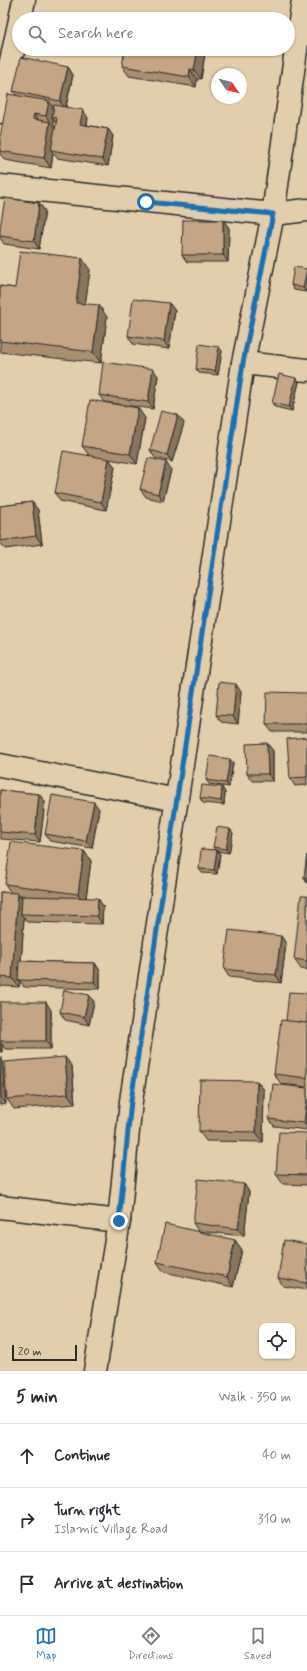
<!DOCTYPE html>
<meta charset="utf-8">
<style>
body{margin:0;font-family:Mynerve,sans-serif;background:#f7f7f7;color:#2b2b33}
.controls{position:absolute;right:12px;bottom:12px;display:grid;overflow:hidden;border-radius:8px;box-shadow:0 1px 3px #0004}
.controls button{width:36px;height:36px;display:grid;place-items:center;padding:0;border:0;border-bottom:1px solid #e1e1e2;background:#fff;color:#2b2b33;font:20px sans-serif}
.compass{position:absolute;left:211px;top:68px;width:36px;height:36px;border-radius:50%;background:#fff;box-shadow:0 1px 3px #0004;rotate:125deg}
.scale{position:absolute;left:12px;bottom:10px;width:65px;box-sizing:border-box;padding-left:4px;border:2px solid #2b2b2b;border-top:0;font-size:11px;line-height:14px;white-space:nowrap;color:#2b2b2b;-webkit-text-stroke:3px #e2ceac;paint-order:stroke}
.stop{position:absolute;width:12px;height:12px;margin:-9px;border:3px solid #1f6fb2;border-radius:50%;background:#fff}
.stop.end{background:#1f6fb2;border-color:#fff;box-shadow:0 1px 4px #0008}
.list{margin:0;padding:0;list-style:none}
h2{display:flex;justify-content:space-between;align-items:center;height:52px;margin:0;padding:0 16px;font-size:17px}
h2 small{font-size:13px;font-weight:400;color:#7c7c81}
.list li{display:grid;grid-template-columns:26px 1fr auto;gap:12px;align-items:center;box-sizing:border-box;height:64px;padding:0 16px;border-top:1px solid #e1e1e2}
.list b{display:block;font-size:15px;white-space:nowrap}
.list p{margin:0;font-size:13px;white-space:nowrap;color:#7c7c81}
.list em{font-size:13px;font-style:normal;color:#7c7c81}
.icon{flex:none;width:22px;height:22px;fill:none;stroke:currentColor;stroke-width:2;stroke-linecap:round;stroke-linejoin:round}
.map{position:relative;flex:none;width:307px;height:1371px;overflow:hidden}
.search{position:absolute;background:#fff;box-shadow:0 1px 3px #0004;left:12px;right:12px;top:12px;height:44px;display:flex;align-items:center;gap:10px;box-sizing:border-box;padding:0 14px;border-radius:22px;color:#7c7c81;font-size:15px}
.sheet{height:244px;background:#fff}
nav{display:flex;justify-content:space-around;align-items:center;box-sizing:border-box;height:56px;border-top:1px solid #e1e1e2;background:#fff;font-size:11px;color:#7c7c81}
nav a{display:grid;justify-items:center;gap:2px}
nav .on{color:#1f6fb2}
.map>svg:first-child{display:block}
</style>
<div class="map">
<svg width="307" height="1371" viewBox="0 0 307 1371">
<rect width="100%" height="100%" fill="#e2ceac"/>
<filter id="ink" filterUnits="userSpaceOnUse"><feTurbulence type="fractalNoise" baseFrequency=".025" numOctaves="2"/><feDisplacementMap in="SourceGraphic" scale="8" xChannelSelector="R" yChannelSelector="G"/><feConvolveMatrix kernelMatrix="1 2 1 2 8 2 1 2 1" color-interpolation-filters="sRGB"/></filter>
<g filter="url(#ink)">
<g fill="none" stroke-linecap="round" stroke-linejoin="round">
<g stroke="#2b2b2b" stroke-width="25">
<g id="minor">
<path d="M20,19l4,-19"/>
<path d="M0,112l19,-88"/>
<path d="M0,186l273,28 34,-4"/>
<path d="M243,363l64,7"/>
<path d="M0,765l177,35"/>
<path d="M0,1207l119,14"/>
</g>
</g>
<g stroke="#2b2b2b" stroke-width="25">
<path id="tertiary" d="M95,1371l24,-150 12,-120 112,-738 30,-149 30,-214"/>
</g>
<use href="#minor" stroke="#e2ceac" stroke-width="22"/>
<use href="#tertiary" stroke="#e2ceac" stroke-width="22"/>
</g>
<g fill="#a98e72" stroke="#2b2b2b" fill-rule="evenodd">
<path d="M205,53l-4,26h-4l-1,8 -67,-11 -7,-10z"/>
<path d="M68,67l5,8 -7,32 22,11 -1,7 21,4 5,7 -5,30 -51,-8 -4,-5 -2,15 -46,-8 -5,-6v-16l17,-42 -4,-5zM54,120l2,2 -1,6 -2,-3z"/>
<path d="M39,203l6,8 -6,38 -35,-5 -4,-6v-10z"/>
<path d="M223,220l6,8 -1,34h-41l-5,-7z"/>
<path d="M307,269v19l-1,4 -12,-2 -3,-5z"/>
<path d="M90,270l-5,34 22,13 -6,46 -101,-11v-66l15,2z"/>
<path d="M169,303l6,8 -6,38 -36,-5 -5,-8z"/>
<path d="M222,351l-4,24 -19,-2 -3,-4z"/>
<path d="M158,376l-5,33 -49,-7 -5,-7z"/>
<path d="M299,382l-7,29 -17,-4 -3,-4z"/>
<path d="M145,418l-8,46 -28,-5 6,8 -9,43 -46,-9 -5,-8 34,-38 -7,-9z"/>
<path d="M184,423l-12,39 -17,-4 -5,-8z"/>
<path d="M171,470l-8,31 -17,-4 -6,-8z"/>
<path d="M32,502l6,8 4,34 -37,5 -5,-7v-36z"/>
<path d="M241,692l-3,32 -17,-2 -5,-7z"/>
<path d="M307,693v39h-35l-6,-8z"/>
<path d="M307,737v48l-12,1 -5,-8z"/>
<path d="M267,743l6,8v30h-21l-5,-7z"/>
<path d="M230,759l3,4 -4,24 -20,-3 -3,-4z"/>
<path d="M0,790l39,4 6,8 -5,40 -39,-3 -1,-2z"/>
<path d="M225,792l-1,13 -21,-2 -3,-5z"/>
<path d="M99,809l-7,39 -42,-7 -5,-7z"/>
<path d="M233,833l-4,20 -12,-2 3,3 -3,20 -15,-1 -3,-4 16,-19 -2,-3z"/>
<path d="M84,851l7,10 -5,37 17,8 -1,18 -75,-2 -3,-4 -3,43 74,2 5,8v18l-76,-2 -4,-6 -1,6 -19,-1v-94l11,1 -6,-9zM20,895l5,1 -3,2z"/>
<path d="M307,855v28l-3,-5z"/>
<path d="M307,896v74l-6,-1 -7,-10z"/>
<path d="M281,936l5,8 -5,39 -52,-6 -5,-8z"/>
<path d="M307,993v94l-26,-3 -7,-10 12,-53z"/>
<path d="M89,995l5,7 -5,23 -24,-5 -5,-8z"/>
<path d="M0,1002l51,8v39h-46l-3,-5v8h-2z"/>
<path d="M0,1056l2,3 4,45 -6,1z"/>
<path d="M72,1066l3,38 -61,5 -7,-10z"/>
<path d="M257,1081l7,9 -1,52 -57,-1 -7,-10z"/>
<path d="M307,1088v42l-33,-4 -5,-7z"/>
<path d="M307,1133v52l-24,-1 -7,-10z"/>
<path d="M244,1184l5,8 -5,44 -46,-5 -5,-8z"/>
<path d="M235,1240l7,10 -9,37 -69,-15 -7,-10z"/>
<path d="M307,1244v46l-24,-4 -5,-8z"/>
</g>
<g fill="#89745d" stroke="#2b2b2b">
<path d="M198,49h4l3,4 -4,26 -7,-9z"/>
<path d="M68,67l5,8 -8,34 -5,-8z"/>
<path d="M190,69l7,10 -1,8 -7,-10z"/>
<path d="M49,101l6,10 -3,6 2,3 -1,5 4,7 -6,18 2,3 -2,15 -7,-10 6,-36 -4,-6z"/>
<path d="M83,110l5,8 -3,14 -5,-8z"/>
<path d="M34,114l7,9 -8,-4z"/>
<path d="M108,129l5,7 -5,30 -6,-7z"/>
<path d="M39,203l6,8 -6,38 -5,-8z"/>
<path d="M223,220l6,8 -1,34 -5,-7z"/>
<path d="M82,258l8,12 -6,44 -8,-11z"/>
<path d="M307,269v19l-1,4 -3,-4z"/>
<path d="M169,303l6,8 -6,38 -5,-8z"/>
<path d="M99,305l8,12 -6,46 -8,-11z"/>
<path d="M219,347l3,4 -4,24 -3,-4z"/>
<path d="M153,369l5,7 -5,33 -5,-7z"/>
<path d="M296,378l3,4 -7,29 -3,-4z"/>
<path d="M138,408l7,10 -8,46 -7,-10z"/>
<path d="M178,415l6,8 -12,39 -5,-7z"/>
<path d="M109,459l6,8 -9,43 -5,-8z"/>
<path d="M166,462l5,8 -8,31 -5,-7z"/>
<path d="M32,502l6,8 4,34 -6,-8z"/>
<path d="M236,684l5,8 -3,32 -5,-8z"/>
<path d="M267,743l6,8v30l-5,-7z"/>
<path d="M230,759l3,4 -4,24 -3,-4z"/>
<path d="M222,787l3,5 -1,13 -3,-4z"/>
<path d="M39,794l6,8 -5,40 -5,-7z"/>
<path d="M94,802l5,7 -7,39 -6,-7z"/>
<path d="M230,829l3,4 -4,20 -3,-4z"/>
<path d="M217,850l3,4 -3,20 -3,-4z"/>
<path d="M84,851l7,10 -6,43 -7,-10z"/>
<path d="M18,893l7,10 -4,11 3,4 -4,62h-2l2,1 -1,6 -7,-9z"/>
<path d="M98,898l5,8 -1,18 -5,-8z"/>
<path d="M281,936l5,8 -5,39 -5,-8z"/>
<path d="M95,963l5,8v18l-6,-7z"/>
<path d="M89,995l5,7 -5,23 -5,-8z"/>
<path d="M46,1002l5,8v39l-5,-8z"/>
<path d="M0,1042l2,2v8l-2,-2z"/>
<path d="M0,1056l2,3 4,45 -5,-7z"/>
<path d="M65,1057l7,9 3,38 -7,-10z"/>
<path d="M257,1081l7,9 -1,52 -7,-10z"/>
<path d="M307,1098v29l-3,-4z"/>
<path d="M244,1184l5,8 -5,44 -6,-7z"/>
<path d="M235,1240l7,10 -9,37 -6,-10z"/>
</g>
<g fill="#c4a585" stroke="#2b2b2b">
<path d="M125,49h73l-4,21 -4,-1 -1,8 -67,-11z"/>
<path d="M21,57l47,10 -8,34 -47,-10z"/>
<path d="M8,94l41,7 -3,15 -12,-2 -1,5 17,3 -6,36 -44,-7v-13z"/>
<path d="M54,105l29,5 -3,14 28,5 -6,30 -51,-9 6,-32 -5,-1z"/>
<path d="M5,198l34,5 -5,38 -34,-5v-8z"/>
<path d="M183,220h40v35h-41z"/>
<path d="M20,251l62,7 -6,45 23,2 -6,47 -93,-11v-55l15,2z"/>
<path d="M294,267l13,2 -4,19 -12,-3z"/>
<path d="M133,299l36,4 -5,38 -36,-5z"/>
<path d="M199,344l20,3 -4,24 -19,-2z"/>
<path d="M103,362l50,7 -5,33 -49,-7z"/>
<path d="M279,374l17,4 -7,29 -17,-4z"/>
<path d="M90,400l48,8 -8,46 -48,-8z"/>
<path d="M161,411l17,4 -11,40 -17,-5z"/>
<path d="M63,451l46,8 -8,43 -46,-9z"/>
<path d="M148,458l18,4 -8,32 -18,-5z"/>
<path d="M32,502l4,34 -36,5v-35z"/>
<path d="M219,682l17,2 -3,32 -17,-1z"/>
<path d="M267,692l40,1v31h-41z"/>
<path d="M307,737v40l-17,1 -3,-39z"/>
<path d="M267,743l1,31h-21l-1,-30z"/>
<path d="M210,756l20,3 -4,24 -20,-3z"/>
<path d="M202,785l20,2 -1,14 -21,-3z"/>
<path d="M0,790l39,4 -4,41 -35,-3z"/>
<path d="M52,795l42,7 -8,39 -41,-7z"/>
<path d="M217,827l13,2 -4,20 -13,-2z"/>
<path d="M11,842l73,9 -6,43 -73,-10z"/>
<path d="M201,849l16,1 -3,20 -15,-1z"/>
<path d="M307,855v24l-3,-1z"/>
<path d="M0,892l18,1 -6,85 -12,-1z"/>
<path d="M22,896l76,2 -1,18 -76,-2z"/>
<path d="M301,896h6v65l-13,-2z"/>
<path d="M229,930l52,6 -5,39 -52,-6z"/>
<path d="M19,961l76,2 -1,19 -76,-2z"/>
<path d="M64,990l25,5 -5,22 -24,-5z"/>
<path d="M289,992l18,1v30l-21,-2z"/>
<rect x="0" y="1002" width="46" height="39"/>
<path d="M281,1020l26,3v55l-33,-4z"/>
<path d="M65,1057l3,37 -61,5 -3,-37z"/>
<path d="M200,1080l57,1 -1,51 -57,-1z"/>
<path d="M273,1084l34,4v10l-3,25 -35,-4z"/>
<path d="M279,1132l28,1v42l-31,-1z"/>
<path d="M198,1179l46,5 -6,45 -45,-6z"/>
<path d="M165,1224l70,16 -8,37 -70,-15z"/>
<path d="M284,1240l23,4v39l-29,-5z"/>
</g>
</g>
<g fill="none" stroke-linecap="round" stroke-linejoin="round" filter="url(#ink)">
<path stroke="#1f6fb2" stroke-width="5" d="M119,1221l12,-120 112,-738 30,-149 -127,-12"/>
</g>
</svg>
<div class="controls">
<button><svg class="icon" aria-label="locate" viewBox="0 0 24 24"><circle cx="12" cy="12" r="6"/><path d="M12 2v4M12 18v4M2 12h4M18 12h4"/></svg></button>
</div>
<svg class="compass" viewBox="-18 -18 36 36"><path d="M0-13l5 13h-10z" fill="#e53935"/><path d="M0 13l5-13h-10z" fill="#7c7c81"/></svg>
<div class="scale">20 m</div>
<div class="stop" style="left:146px;top:202px"></div>
<div class="stop end" style="left:119px;top:1221px"></div>
<div class="search"><svg class="icon" aria-label="search" viewBox="0 0 24 24"><circle cx="10" cy="10" r="6"/><path d="M15 15l6 6"/></svg>Search here</div>
</div>
<section class="sheet">
<h2>5 min<small>Walk · 350 m</small></h2>
<ul class="list">
<li><svg class="icon" aria-label="ahead" viewBox="0 0 24 24"><path d="M12 20V5M6 11l6-6 6 6"/></svg><div><b>Continue</b></div><em>40 m</em></li>
<li><svg class="icon" aria-label="right" viewBox="0 0 24 24"><path d="M7 20v-9h11M14 6l5 5-5 5"/></svg><div><b>Turn right</b><p>Islamic Village Road</p></div><em>310 m</em></li>
<li><svg class="icon" aria-label="arrive" viewBox="0 0 24 24"><path d="M6 21V4h12l-3 4 3 4H6"/></svg><div><b>Arrive at destination</b></div></li>
</ul>
</section>
<nav>
<a class="on"><svg class="icon" aria-label="map" viewBox="0 0 24 24"><path d="M3 6l6-2 6 2 6-2v14l-6 2-6-2-6 2zM9 4v14M15 6v14"/></svg>Map</a>
<a><svg class="icon" aria-label="directions" viewBox="0 0 24 24"><path d="M12 3l9 9-9 9-9-9zM9 14v-3h6M13 9l2 2-2 2"/></svg>Directions</a>
<a><svg class="icon" aria-label="saved" viewBox="0 0 24 24"><path d="M7 4h10v16l-5-4-5 4z"/></svg>Saved</a>
</nav>
